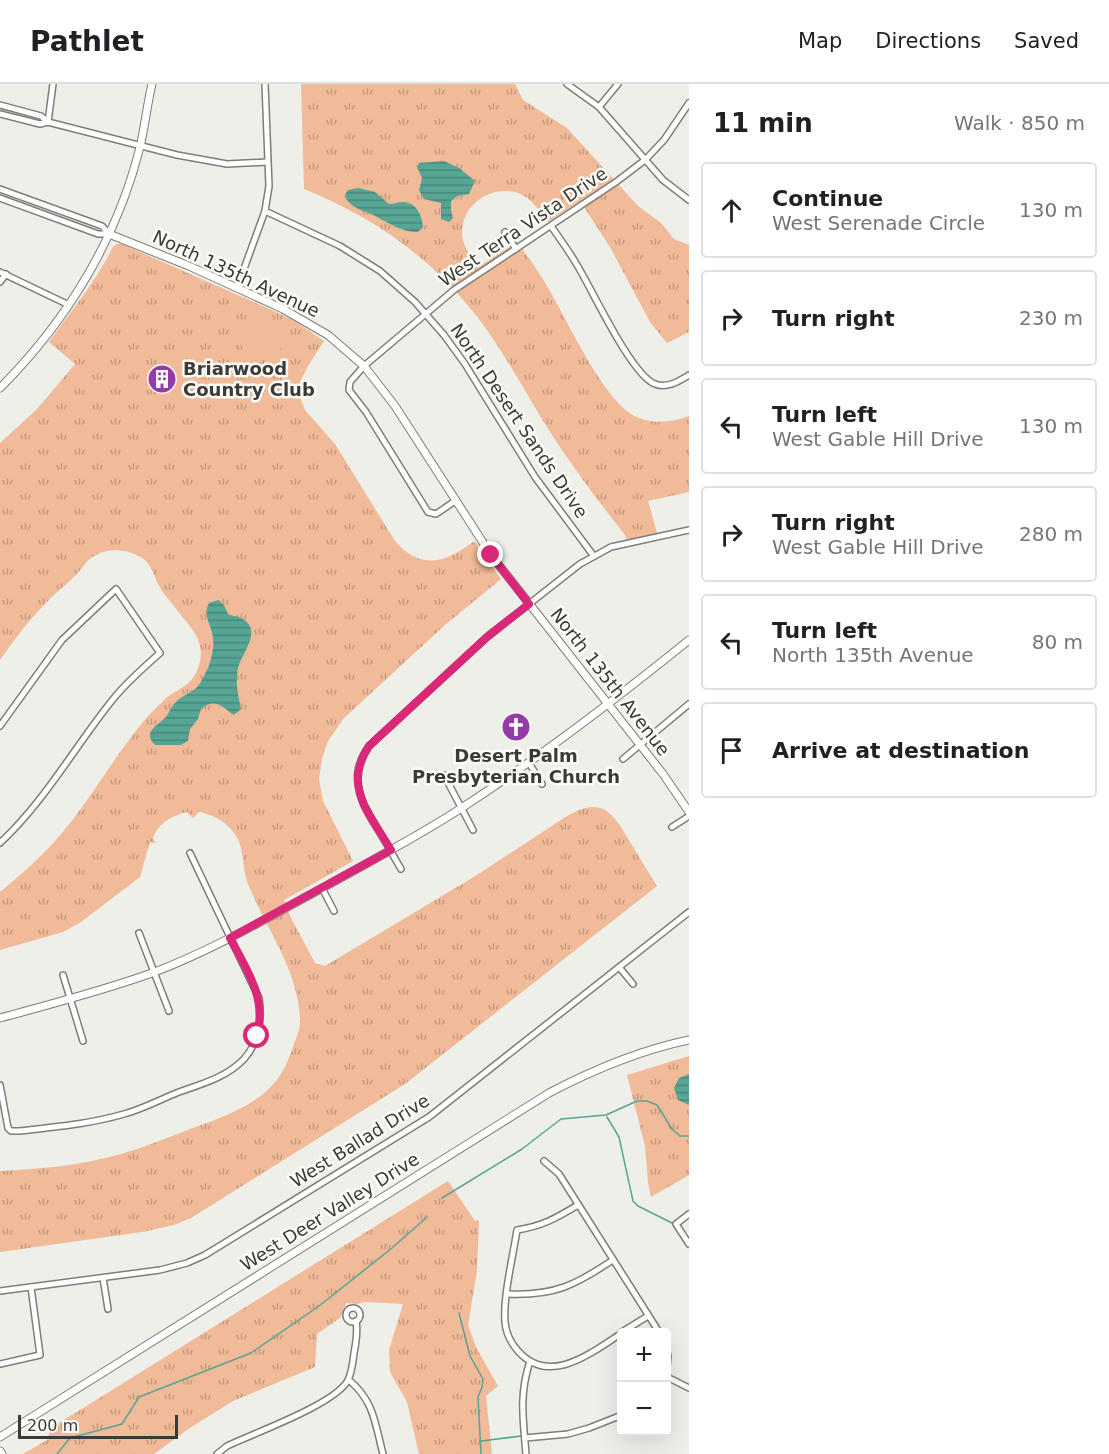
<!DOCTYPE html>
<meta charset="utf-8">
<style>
body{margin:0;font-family:"DejaVu Sans",sans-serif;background:#f2f2f2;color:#202124}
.controls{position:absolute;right:18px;bottom:18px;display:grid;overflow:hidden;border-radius:6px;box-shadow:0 6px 24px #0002}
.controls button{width:54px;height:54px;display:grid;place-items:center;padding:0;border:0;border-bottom:2px solid #e0e0e0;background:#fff;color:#202124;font:30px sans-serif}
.scale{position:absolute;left:18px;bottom:15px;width:160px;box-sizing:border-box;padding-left:6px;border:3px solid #3a3b39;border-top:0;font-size:16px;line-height:21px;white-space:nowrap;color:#3a3b39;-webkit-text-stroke:4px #fbfcf6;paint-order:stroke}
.stop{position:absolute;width:18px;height:18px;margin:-14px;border:4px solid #db2777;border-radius:50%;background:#fff}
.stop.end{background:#db2777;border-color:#fff;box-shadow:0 2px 6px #0008}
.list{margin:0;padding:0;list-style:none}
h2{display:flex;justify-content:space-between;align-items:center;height:78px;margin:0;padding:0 24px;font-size:26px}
h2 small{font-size:20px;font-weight:400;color:#757577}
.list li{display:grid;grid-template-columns:39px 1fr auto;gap:18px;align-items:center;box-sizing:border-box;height:96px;margin:0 12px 12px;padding:0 12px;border:2px solid #e0e0e0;border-radius:6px}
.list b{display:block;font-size:22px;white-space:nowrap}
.list p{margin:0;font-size:20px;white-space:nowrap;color:#757577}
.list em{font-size:20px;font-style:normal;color:#757577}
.icon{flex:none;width:33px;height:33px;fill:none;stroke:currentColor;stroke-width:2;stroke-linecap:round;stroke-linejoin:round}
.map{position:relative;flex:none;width:689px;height:1370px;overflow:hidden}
header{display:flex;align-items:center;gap:36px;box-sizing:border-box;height:84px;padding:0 30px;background:#fff;border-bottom:2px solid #e0e0e0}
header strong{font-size:28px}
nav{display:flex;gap:33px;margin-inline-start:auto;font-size:21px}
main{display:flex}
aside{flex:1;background:#fff}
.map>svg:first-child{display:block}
</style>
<header>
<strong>Pathlet</strong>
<nav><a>Map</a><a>Directions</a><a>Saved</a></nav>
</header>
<main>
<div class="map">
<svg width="689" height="1370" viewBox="0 0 689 1370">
<defs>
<pattern id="grass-tufts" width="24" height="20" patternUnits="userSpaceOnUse" patternTransform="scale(1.5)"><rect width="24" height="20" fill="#f1ba98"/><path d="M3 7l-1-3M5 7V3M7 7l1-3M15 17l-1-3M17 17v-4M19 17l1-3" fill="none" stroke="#c4987d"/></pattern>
<pattern id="water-rules" width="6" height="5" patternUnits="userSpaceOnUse" patternTransform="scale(1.5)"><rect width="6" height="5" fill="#57a594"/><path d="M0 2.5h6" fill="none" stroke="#49887a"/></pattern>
</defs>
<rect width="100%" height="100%" fill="#eeefe9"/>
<g fill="url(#grass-tufts)">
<path d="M301,0h214l8,16 44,28 71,78 22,16 14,17 15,6v87l-22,11 -17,-21 -40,-75 -30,-46 -32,21c-7,-9 -13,-19 -22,-25 -27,-17 -65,4 -64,37 1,12 9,24 16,33l39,-25c15,20 29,40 40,62 16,29 47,93 74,110 18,11 40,9 58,2v76l-41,9 9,32 -30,8 -2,-6c-25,-32 -49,-63 -71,-97 -31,-48 -57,-102 -96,-144 -43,-48 -95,-81 -154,-105z"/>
<path d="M117,160h5l152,67 21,10 29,20 -16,25 -8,16v15l5,13 30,34 60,97c26,30 51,22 79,0l27,38 -56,46 -101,93 -16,23 -6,18 -3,20 4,22 30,60 -69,39 6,16 25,47 10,3 152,-91 90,-59c37,-22 47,-1 65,29 8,14 17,28 25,41l-252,198 -214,134 -17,7 -32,7 -142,20v-81c40,-2 83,-6 121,-17 24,-7 46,-16 69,-25 30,-11 65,-22 86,-48 8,-9 14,-25 18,-37 2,-6 6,-14 6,-21 0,-51 -34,-94 -52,-139 -5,-13 -4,-23 -7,-36 -4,-19 -23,-33 -42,-36l-6,6 -6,-6c-15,4 -28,10 -34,26l2,5 -5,-1 -10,35 -59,45 -18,10 -63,18v-58c26,-21 51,-44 71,-70 27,-35 49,-74 78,-107 5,-5 11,-11 16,-16 15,-12 28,-13 34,-34 8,-27 -12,-40 -25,-59 -6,-7 -12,-14 -16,-22 -4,-9 -6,-17 -13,-24 -12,-10 -33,-13 -47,-6 -13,6 -14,13 -22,21 -10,10 -21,18 -30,28 -18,18 -32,37 -46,57v-217l37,-34 38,-45 -26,-22c23,-32 47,-61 64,-95z"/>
<path d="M689,972v119l-38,22 -3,-15 -3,-36 -18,-71z"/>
<path d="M448,1097l27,40 4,-1 -2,51 -9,54 9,24 21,37 -12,10 6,58h-73l-12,-52 -17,-30 -1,-22 14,-46 -39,-2 -7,2 -11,-1 -5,14 -24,17 -2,33 -82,34 -43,27 -36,26h-131l24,-14 4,-12z"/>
</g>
<path fill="#f1ba98" d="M271,235l16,25 -33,22 -16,-26z"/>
<g fill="url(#water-rules)">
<path d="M444,77l15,7 16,13 -6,13 -12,2 -6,5v9l2,8 -4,4 -8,-3v-16l-17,-4 -5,-9 3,-12 -5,-11 2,-4z"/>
<path d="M358,104l17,4 14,12c5,0 9,-2 15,-2 13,1 18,14 19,25l-5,5c-17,0 -27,-8 -41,-15 -12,-7 -28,-8 -32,-22l3,-5z"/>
<path d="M218,516l6,5 4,9c4,2 9,2 13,4 23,12 1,34 -3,50 -3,15 0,27 3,41l-7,6c-12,-8 -19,-18 -33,-6l-3,10 -8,10 -2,12 -7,4h-26c-13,-13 2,-19 11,-28 4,-5 5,-11 10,-15 7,-7 16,-9 22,-16 9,-12 17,-33 15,-48 -1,-12 -11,-23 -4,-35z"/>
<path d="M689,990v31l-11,-5 -4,-12 5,-10z"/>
</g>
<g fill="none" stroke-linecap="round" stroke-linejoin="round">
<g stroke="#57a594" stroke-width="1.5">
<path d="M607,1033l12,20 14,64 5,5 34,17"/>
<path d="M442,1114l80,-49 39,-30 45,-4 31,-14h10l10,4 15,24 8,7h9"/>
<path d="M459,1229l11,43 13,23 -1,8 -4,10 3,57"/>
<path d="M481,1357l40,-5"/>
<path d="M57,1370l13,-16 52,-14 17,-27 112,-44 68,-47 73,-58 35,-31"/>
</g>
<g stroke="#7d7e79" stroke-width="8">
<g id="minor">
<path d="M567,0l32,23 64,73 26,20"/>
<path d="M0,21l41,11 7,6"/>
<path d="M599,23l19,-23"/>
<path d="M0,30l40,10 8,-2 129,33 50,9 40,-2"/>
<path d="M48,38l5,-38"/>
<path d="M0,105l102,37 7,8"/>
<path d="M0,114l98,36h11"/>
<path d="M265,127l75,35 40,25 35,31 29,33 21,29 70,113 58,78"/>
<path d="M551,142c9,13 18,25 26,39 15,24 54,110 78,119 12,5 24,-3 34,-9"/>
<path d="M505,148l11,17"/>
<path d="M0,188l69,33"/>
<path d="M0,198l6,-8"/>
<path d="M237,204l28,-77 4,-25 -4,-102"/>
<path d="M455,417l-19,13 -8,-2 -62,-100 -17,-22 1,-8 14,-16 90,-76 162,-108 29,-22 19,-20 25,-37"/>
<path d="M0,642l62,-86 54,-51 44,64c-16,14 -32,28 -46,45 -39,48 -68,102 -114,145"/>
<path d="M623,675l66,-55"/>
<path d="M529,679l13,21"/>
<path d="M444,691l29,55"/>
<path d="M672,743l17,-11"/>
<path d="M401,785l-37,-64c-9,-24 -10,-37 5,-59l118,-109 93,-73 31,-17 78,-17"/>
<path d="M322,804l12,23"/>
<path d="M139,849l30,78"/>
<path d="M619,883l14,17"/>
<path d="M63,891l20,66"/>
<path d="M0,1001l8,43 3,3h8c35,-4 71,-7 105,-17 19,-5 37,-15 55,-22 23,-8 48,-15 65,-33 15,-17 18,-40 15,-61l-69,-145"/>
<path d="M544,1077l15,13 100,158"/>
<path d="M578,1121c-22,13 -35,21 -61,25 -4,26 -14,67 -12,92 1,12 6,21 13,29 32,36 74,1 104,-18"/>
<path d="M689,1130l-13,10 13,20"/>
<path d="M103,1194l5,31"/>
<path d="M0,1207l160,-21 27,-7 18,-8 224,-138 260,-205"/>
<path d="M508,1210c48,2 66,-9 105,-34"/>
<circle cx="353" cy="1231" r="7"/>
<path d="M622,1248l26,-16"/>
<path d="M666,1265l2,7 -2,21"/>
<path d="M0,1280l40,-9 -9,-68"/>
<path d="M667,1293l22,11"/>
<path d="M349,1296c25,21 26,43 34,74"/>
<path d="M525,1354l43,-4 21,-6 33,-13"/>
<path d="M217,1370l10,-8c27,-13 109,-42 121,-66 4,-8 5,-18 6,-27 2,-10 4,-21 2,-32"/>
<path d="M526,1370c-3,-36 -7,-59 4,-93"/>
</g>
</g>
<g stroke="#7d7e79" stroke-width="9">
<g id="tertiary">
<path d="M109,150l80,32 94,43 45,26 36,31 31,40 96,149 172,219 26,38"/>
<path d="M0,304c67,-67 117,-149 140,-241 5,-21 7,-42 12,-63"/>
<path d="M0,934c51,-14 102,-27 152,-45 61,-23 117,-56 174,-87 46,-26 93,-50 137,-79 79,-51 153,-108 226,-167"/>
<path d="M0,1353l549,-344c44,-23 92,-43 140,-53"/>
<path d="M0,1367l2,3"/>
</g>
</g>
<use href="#minor" stroke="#fff" stroke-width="5"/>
<use href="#tertiary" stroke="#fff" stroke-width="7"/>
</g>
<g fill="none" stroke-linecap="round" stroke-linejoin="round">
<path stroke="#db2777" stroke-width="8" d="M257,952c10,-38 -10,-66 -27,-98l161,-88c-21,-35 -49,-64 -22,-104l118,-109 42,-33 -38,-49"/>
</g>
<defs>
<g id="building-disc" transform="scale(1.5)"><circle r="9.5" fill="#943ba7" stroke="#fbfcf6"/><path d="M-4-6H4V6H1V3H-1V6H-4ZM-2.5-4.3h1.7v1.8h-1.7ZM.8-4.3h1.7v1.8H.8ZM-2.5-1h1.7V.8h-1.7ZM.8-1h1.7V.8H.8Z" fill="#fff"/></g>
<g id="church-disc" transform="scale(1.5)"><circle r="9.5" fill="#943ba7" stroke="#fbfcf6"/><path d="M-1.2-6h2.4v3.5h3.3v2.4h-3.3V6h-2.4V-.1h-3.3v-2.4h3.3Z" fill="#fff"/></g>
</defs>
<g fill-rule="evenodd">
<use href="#building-disc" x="162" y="295"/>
<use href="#church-disc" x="516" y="643"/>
</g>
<g text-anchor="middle" stroke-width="5" stroke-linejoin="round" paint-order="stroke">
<g font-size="18" fill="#3a3b39" stroke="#fbfcf6">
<text transform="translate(523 143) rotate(-34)" y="6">West Terra Vista Drive</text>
<text transform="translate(236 190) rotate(25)" y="6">North 135th Avenue</text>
<text transform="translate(519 337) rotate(56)" y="6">North Desert Sands Drive</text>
<text transform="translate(610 598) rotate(52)" y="6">North 135th Avenue</text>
<text transform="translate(360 1057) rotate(-32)" y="6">West Ballad Drive</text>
<text transform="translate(330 1128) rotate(-32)" y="6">West Deer Valley Drive</text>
</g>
<g font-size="18" font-weight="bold" fill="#3a3b39" stroke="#fbfcf6" text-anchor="start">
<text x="183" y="291">Briarwood<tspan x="183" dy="21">Country Club</tspan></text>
<text x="516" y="678" text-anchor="middle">Desert Palm<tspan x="516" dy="21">Presbyterian Church</tspan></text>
</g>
</g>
</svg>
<div class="controls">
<button>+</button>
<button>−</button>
</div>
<div class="scale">200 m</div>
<div class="stop" style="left:257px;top:952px"></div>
<div class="stop end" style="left:491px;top:471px"></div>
</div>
<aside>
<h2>11 min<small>Walk · 850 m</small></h2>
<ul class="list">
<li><svg class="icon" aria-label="ahead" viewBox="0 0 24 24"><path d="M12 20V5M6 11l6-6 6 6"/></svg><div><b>Continue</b><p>West Serenade Circle</p></div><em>130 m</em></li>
<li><svg class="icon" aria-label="right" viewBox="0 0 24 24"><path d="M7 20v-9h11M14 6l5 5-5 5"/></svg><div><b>Turn right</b></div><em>230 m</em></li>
<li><svg class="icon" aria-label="left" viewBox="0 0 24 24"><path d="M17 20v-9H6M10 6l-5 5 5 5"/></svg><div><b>Turn left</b><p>West Gable Hill Drive</p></div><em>130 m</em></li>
<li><svg class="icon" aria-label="right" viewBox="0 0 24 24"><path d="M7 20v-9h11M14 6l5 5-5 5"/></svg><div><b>Turn right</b><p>West Gable Hill Drive</p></div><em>280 m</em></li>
<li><svg class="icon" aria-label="left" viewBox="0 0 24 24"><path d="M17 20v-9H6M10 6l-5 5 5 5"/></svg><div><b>Turn left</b><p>North 135th Avenue</p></div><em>80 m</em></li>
<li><svg class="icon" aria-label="arrive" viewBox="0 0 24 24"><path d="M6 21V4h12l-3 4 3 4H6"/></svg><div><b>Arrive at destination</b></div></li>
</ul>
</aside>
</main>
